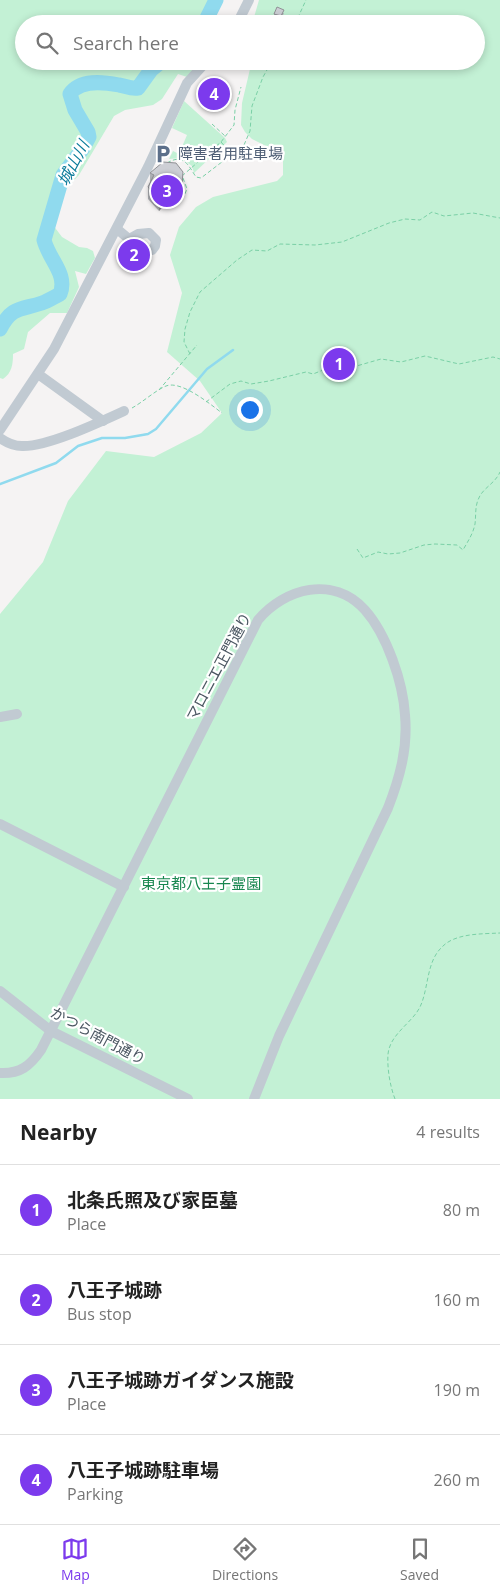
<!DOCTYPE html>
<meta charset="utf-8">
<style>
body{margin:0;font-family:"Open Sans","Noto Sans JP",sans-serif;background:#f6f6f6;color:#222}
.you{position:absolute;left:249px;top:409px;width:18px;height:18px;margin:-12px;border:4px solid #fff;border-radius:50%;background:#1a73e8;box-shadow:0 0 0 8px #1a73e833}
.badge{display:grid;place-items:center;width:32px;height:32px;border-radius:50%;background:#7c3aed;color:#fff;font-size:16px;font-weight:700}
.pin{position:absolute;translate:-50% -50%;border:2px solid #fff;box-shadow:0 1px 5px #0006}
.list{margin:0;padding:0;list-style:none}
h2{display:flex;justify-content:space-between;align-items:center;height:65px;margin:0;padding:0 20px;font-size:21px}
h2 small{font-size:16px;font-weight:400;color:#767676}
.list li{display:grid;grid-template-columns:32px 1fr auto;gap:15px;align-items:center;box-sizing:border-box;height:90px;padding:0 20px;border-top:1px solid #e0e0e0}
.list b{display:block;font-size:19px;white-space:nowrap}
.list p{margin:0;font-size:16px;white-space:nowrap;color:#767676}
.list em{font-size:16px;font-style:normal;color:#767676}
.icon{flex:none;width:28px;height:28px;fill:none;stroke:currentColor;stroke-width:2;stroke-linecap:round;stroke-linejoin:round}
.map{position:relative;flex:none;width:500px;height:1099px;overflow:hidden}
.search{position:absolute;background:#fff;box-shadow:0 2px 8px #0003;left:15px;right:15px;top:15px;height:55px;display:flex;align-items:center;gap:12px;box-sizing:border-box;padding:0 18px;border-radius:28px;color:#767676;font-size:19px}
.sheet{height:425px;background:#fff}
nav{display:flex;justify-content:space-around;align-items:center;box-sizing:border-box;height:70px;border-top:1px solid #e0e0e0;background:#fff;font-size:14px;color:#767676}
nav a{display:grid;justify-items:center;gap:2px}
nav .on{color:#7c3aed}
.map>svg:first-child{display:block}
</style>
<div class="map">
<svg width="500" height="1099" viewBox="0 0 500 1099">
<rect width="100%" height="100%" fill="#f5f3f3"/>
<g fill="#c3f1d5">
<path d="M0,0h212l5,11 -4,13h-189v37h177l-14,16 -9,-3 -16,25 -9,6 -28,5 -11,6 -35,59 -13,14 -13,36 9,12 17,10 8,1 6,3 2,7 -9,16 -11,-3 4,16 -12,26h-17l-22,19 -4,17 -11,5c0,10 -1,19 -10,25l-3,-1z"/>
<path d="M259,0h241v1099h-500v-485l43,-52 25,-61 38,-50 48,6 47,-24 21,-20 -22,-32 -33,-29 15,-59 -12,-38 9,-28 17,-20 17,-10 64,-16 6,-6v-18l-5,-5 -26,-13 -7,-7 -4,-7 1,-22 8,-34 8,-8h218v-37h-224z"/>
<path d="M184,101l41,37 2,4 -33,31 -2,-7 -11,-8 -12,1 4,-8 6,3 8,-19 -15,-7z"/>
</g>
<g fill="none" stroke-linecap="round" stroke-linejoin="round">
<path stroke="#90daee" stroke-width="2.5" d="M0,484l56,-21 22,-17 24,-8h23l23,-4 8,-5 51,-60 26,-19"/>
<g stroke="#90daee" stroke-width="15">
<path d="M204,24l12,-24"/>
<path d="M0,329c12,-23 21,-19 42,-26 6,-2 12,-6 18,-9 8,-20 -11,-34 -16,-54l19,-65 20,-27 6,-11 -1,-5 -13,-22 -5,-16c10,-15 33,-12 49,-9 7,1 11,4 19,3l13,-18 11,-9"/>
</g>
<g stroke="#7ad0a6" stroke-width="1" stroke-dasharray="4 2.5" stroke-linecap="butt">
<path d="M295,24l11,-24"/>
<path d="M212,124l13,12"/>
<path d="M221,142l11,12"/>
<path d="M167,163c17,-10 21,2 29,14l5,1 43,-33 6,-14 2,-25 11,-29 9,-16"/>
<path d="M182,176l39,-34 13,-17 1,-15 6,-23"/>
<path d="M183,178l4,11 -3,7"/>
<path d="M190,354l-6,-12 1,-13 5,-17 10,-20 37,-32 15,-10 15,1 13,-7 35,1 27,-3 47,-19 16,-4 15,1 12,-8 12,4 29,-3 27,5"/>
<path d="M159,390l38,-45"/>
<path d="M206,402l24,-18 11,-3 10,3 18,-3 37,-9 7,2 18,-7 15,2 35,-10 20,3 24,-6 34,8 34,-7 7,2"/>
<path d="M132,408c11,-6 24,-18 34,-22 15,-6 44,18 56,27"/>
<path d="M357,549l6,9 15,-6 10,2 12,-1 24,-8 11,-1 22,1 6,5c5,-9 10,-16 12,-26 1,-8 0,-17 3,-24 4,-12 17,-16 22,-28"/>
<path d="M395,1099c-5,-13 -8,-31 -7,-45 2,-20 24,-31 32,-47 9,-19 6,-45 22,-60 13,-14 40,-13 58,-14"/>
</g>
<g stroke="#c1cad2" stroke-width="10">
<path d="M237,24l12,-24"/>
<path d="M117,229l12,10c0,8 4,11 11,14l12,-3 3,-4 1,-6 -7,-7 -11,1 -9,5"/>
<path d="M38,374l65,47"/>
<path d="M0,430l54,-81 94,-182 39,-84 20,-22"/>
<path d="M0,438c7,5 13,8 22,8 25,1 78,-24 102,-35"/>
<path d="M0,717l17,-3"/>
<path d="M0,824l124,63"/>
<path d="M0,991l51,40 137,68"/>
<path d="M0,1073c20,1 30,-7 41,-23l217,-430c27,-32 75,-45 107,-10 22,25 38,72 40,105 3,33 -5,62 -17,93l-109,228 -25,63"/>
</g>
</g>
<g fill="#b0b2b7">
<path d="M284,13l-3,6 -7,-2v-3z"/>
<path d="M150,173l33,11 -1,12 -8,7h-8l-7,8 -11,-12v-12l2,-3z"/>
</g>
<g fill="#909195">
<path d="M183,172l-1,24 -8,7v-12z"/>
<path d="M166,191v12l-7,8v-12z"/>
</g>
<g fill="#cdcfd5" stroke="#909195">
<path d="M277,7l7,3 -3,6 -7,-2z"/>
<path d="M163,162l13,1 7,9 -1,12 -8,7h-8l-7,8 -11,-12 6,-12 -4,-2z"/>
</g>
<defs>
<g id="parking-bare" transform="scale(1.5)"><path d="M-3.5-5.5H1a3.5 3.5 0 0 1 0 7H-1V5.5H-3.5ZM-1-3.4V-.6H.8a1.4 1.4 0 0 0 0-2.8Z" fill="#5c6f8a" stroke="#fff" stroke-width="2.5" paint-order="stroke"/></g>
</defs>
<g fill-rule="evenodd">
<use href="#parking-bare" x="163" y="154"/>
</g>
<g text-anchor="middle" stroke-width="4.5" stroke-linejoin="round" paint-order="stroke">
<g font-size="15" fill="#4e5e75" stroke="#fff" text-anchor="start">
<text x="178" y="159">障害者用駐車場</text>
</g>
<g font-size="15" fill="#4a5661" stroke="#fff">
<text transform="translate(219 667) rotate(-62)" y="5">マロニエ正門通り</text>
<text transform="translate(98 1036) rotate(28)" y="5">かつら南門通り</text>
</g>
<g font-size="15" fill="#17864f" stroke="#fff">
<text x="201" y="889">東京都八王子霊園</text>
</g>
<g font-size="16" font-style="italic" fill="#0c7c9b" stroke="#fff">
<text transform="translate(73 163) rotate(-62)" y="6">城山川</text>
</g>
</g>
</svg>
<div class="you"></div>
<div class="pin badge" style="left:339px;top:364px">1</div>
<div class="pin badge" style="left:134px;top:255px">2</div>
<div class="pin badge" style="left:167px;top:191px">3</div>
<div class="pin badge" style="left:214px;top:94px">4</div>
<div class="search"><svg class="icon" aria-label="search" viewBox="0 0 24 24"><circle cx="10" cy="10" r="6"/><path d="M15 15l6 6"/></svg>Search here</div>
</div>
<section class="sheet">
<h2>Nearby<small>4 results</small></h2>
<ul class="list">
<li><span class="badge">1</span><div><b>北条氏照及び家臣墓</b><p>Place</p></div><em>80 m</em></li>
<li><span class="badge">2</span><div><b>八王子城跡</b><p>Bus stop</p></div><em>160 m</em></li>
<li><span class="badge">3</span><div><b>八王子城跡ガイダンス施設</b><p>Place</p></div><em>190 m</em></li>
<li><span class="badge">4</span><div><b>八王子城跡駐車場</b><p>Parking</p></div><em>260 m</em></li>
</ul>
</section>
<nav>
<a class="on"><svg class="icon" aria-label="map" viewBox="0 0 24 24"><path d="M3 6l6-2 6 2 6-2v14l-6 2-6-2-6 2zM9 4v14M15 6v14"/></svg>Map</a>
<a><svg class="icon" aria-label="directions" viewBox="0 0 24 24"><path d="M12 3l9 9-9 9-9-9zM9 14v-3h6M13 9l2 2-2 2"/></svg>Directions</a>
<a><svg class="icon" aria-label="saved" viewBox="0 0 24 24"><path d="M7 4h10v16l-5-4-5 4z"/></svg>Saved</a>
</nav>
